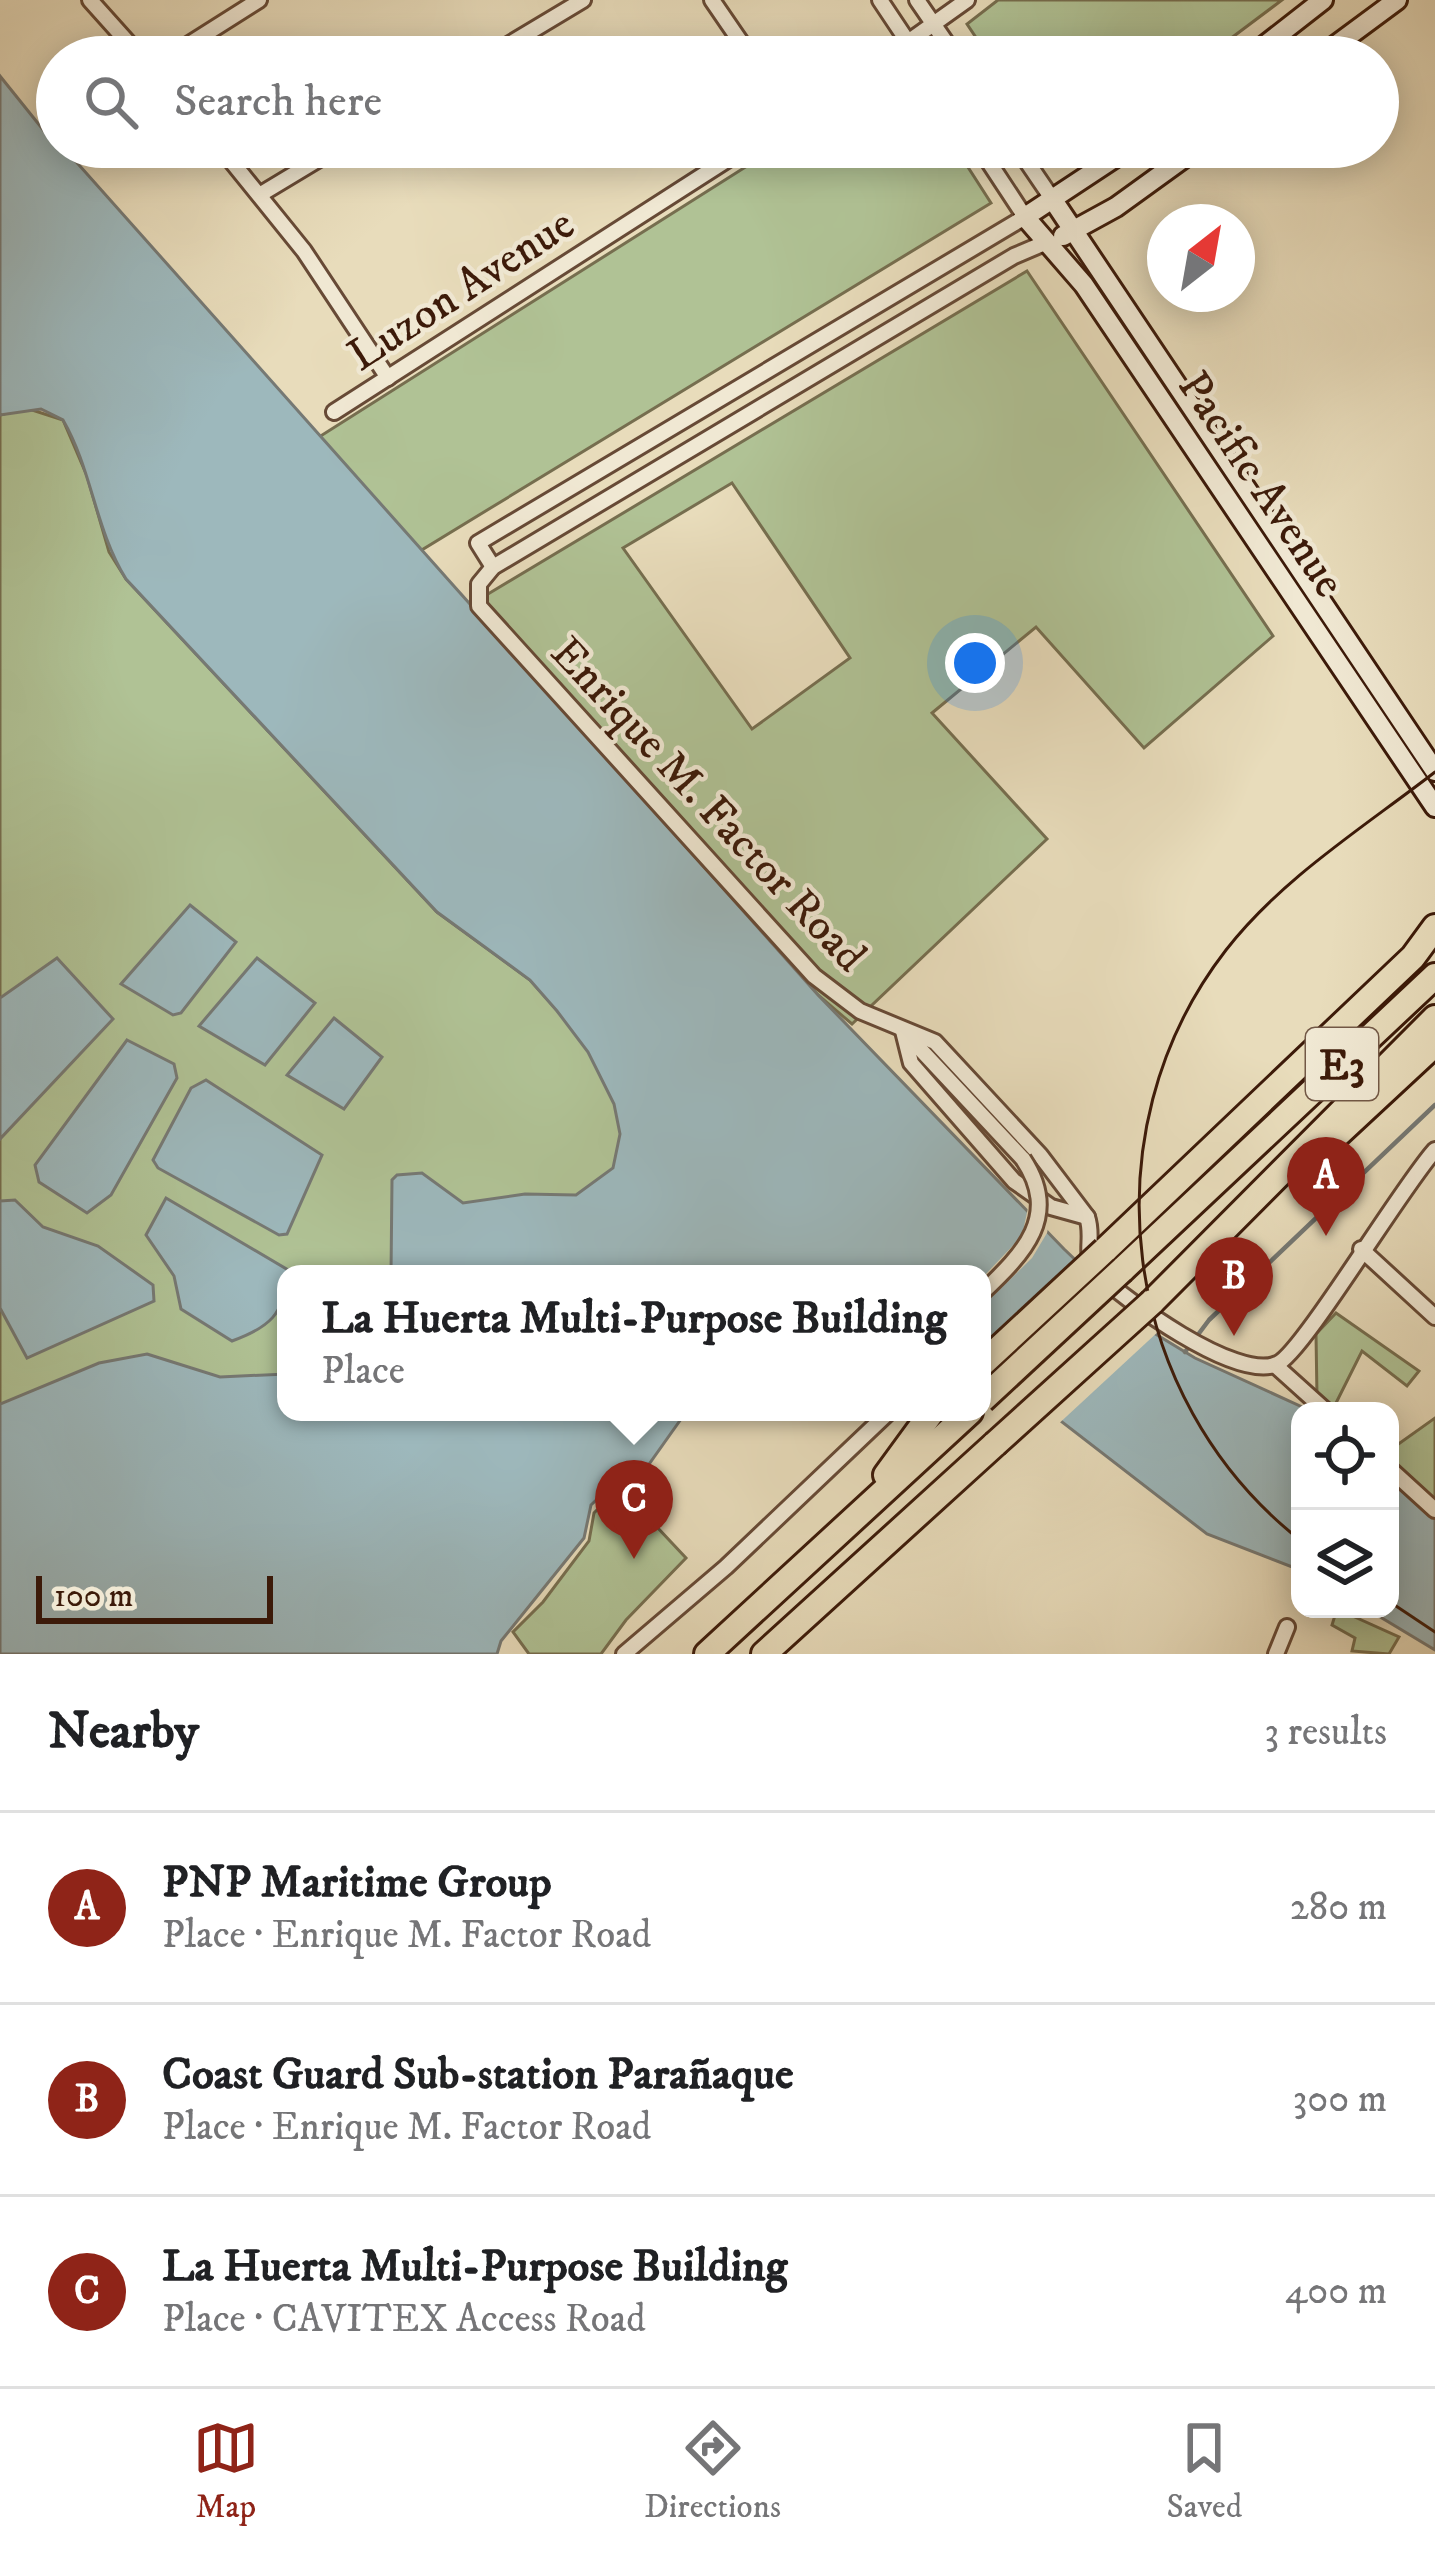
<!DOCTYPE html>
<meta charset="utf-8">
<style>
body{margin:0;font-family:"IM FELL DW Pica",serif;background:#f6f6f6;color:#202124}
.controls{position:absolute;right:36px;bottom:36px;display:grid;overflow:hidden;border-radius:24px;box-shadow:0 6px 30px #0003}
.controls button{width:108px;height:108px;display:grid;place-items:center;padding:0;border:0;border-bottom:3px solid #e0e0e0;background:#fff;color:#202124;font:60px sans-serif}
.compass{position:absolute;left:1147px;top:204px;width:108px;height:108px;border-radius:50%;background:#fff;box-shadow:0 6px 30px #0003;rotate:31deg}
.scale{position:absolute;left:36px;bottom:30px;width:237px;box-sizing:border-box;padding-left:12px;border:6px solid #3c1a09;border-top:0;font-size:33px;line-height:42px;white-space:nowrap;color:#3c1a09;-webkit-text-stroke:9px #f0e8d3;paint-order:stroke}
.you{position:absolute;left:975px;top:663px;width:42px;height:42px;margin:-30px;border:9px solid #fff;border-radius:50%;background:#1a73e8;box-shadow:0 0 0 18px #1a73e833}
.badge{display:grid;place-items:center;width:78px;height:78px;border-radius:50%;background:#8f2418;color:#fff;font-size:39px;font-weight:700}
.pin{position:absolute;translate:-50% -99px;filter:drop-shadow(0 3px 6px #0008)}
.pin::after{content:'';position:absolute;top:63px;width:42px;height:36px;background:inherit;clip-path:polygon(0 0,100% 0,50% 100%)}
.popup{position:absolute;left:277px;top:1265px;width:714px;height:156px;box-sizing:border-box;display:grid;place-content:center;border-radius:24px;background:#fff;filter:drop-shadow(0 3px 9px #0005);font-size:39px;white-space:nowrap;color:#757577}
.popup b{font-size:45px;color:#202124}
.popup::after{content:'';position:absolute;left:50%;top:100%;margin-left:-24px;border:24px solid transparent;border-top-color:#fff}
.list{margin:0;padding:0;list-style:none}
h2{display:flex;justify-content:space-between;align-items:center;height:156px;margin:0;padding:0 48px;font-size:51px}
h2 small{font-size:39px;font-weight:400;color:#757577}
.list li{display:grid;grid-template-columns:78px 1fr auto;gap:36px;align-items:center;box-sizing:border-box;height:192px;padding:0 48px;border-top:3px solid #e0e0e0}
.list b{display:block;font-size:45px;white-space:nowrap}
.list p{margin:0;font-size:39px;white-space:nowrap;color:#757577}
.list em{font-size:39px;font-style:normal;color:#757577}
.icon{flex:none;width:66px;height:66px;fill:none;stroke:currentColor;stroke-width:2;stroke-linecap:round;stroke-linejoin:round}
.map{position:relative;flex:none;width:1435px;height:1654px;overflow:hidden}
.search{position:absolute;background:#fff;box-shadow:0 6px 30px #0003;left:36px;right:36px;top:36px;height:132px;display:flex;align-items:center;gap:30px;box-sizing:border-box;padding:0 42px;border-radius:66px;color:#757577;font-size:45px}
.sheet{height:732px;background:#fff}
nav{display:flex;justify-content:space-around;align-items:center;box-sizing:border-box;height:168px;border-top:3px solid #e0e0e0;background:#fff;font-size:33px;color:#757577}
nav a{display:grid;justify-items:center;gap:6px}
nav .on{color:#8f2418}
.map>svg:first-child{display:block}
</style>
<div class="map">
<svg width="1435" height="1654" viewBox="0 0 1435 1654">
<rect width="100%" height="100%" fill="#e8dcbb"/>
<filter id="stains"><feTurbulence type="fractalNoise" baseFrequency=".00167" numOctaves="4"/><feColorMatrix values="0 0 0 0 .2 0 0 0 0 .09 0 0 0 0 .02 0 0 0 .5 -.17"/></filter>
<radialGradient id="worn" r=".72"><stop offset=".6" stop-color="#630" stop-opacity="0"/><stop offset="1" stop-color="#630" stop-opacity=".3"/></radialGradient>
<g fill="#b0c295" stroke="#766e4f" stroke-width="3" fill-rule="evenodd">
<path d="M998,0h284l-76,57h-217l-22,-33z"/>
<path d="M777,147h178l36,56 -571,348 -101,-114z"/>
<path d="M1027,271l246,365 -129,112 -108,-121 -104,86 115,126 -195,185 -34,-29 -350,-389zM732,483l118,175 -98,71 -129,-181z"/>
<path d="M26,408l37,12 24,56 22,76 17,27 311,333 93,68 132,148 -74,146h-302v138l-286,242v-1239z"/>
<path d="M1336,1313l83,58 -12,15 -45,-35 -30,60 -15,-14 -1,-63z"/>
<path d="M1435,1418v84l-45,-40v-12z"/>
<path d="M625,1493l61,65 -60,62 -25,34h-72l-16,-22 30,-30 46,-61 5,-28 18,-18z"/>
<path d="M1337,1609l62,28 -10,17 -37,-3 3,-13 -23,-13z"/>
</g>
<g fill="#9db8bc" stroke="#767974" stroke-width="3">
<path d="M0,76l57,71h6l755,848 246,254 85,81 46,28 116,53h-11v159l-93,-36 -225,-174v-86c-31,0 -134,-9 -151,0h-440l1,-94 5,-5 25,-2 41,30 62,-9 51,1 37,-27 7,-34 -6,-30 -26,-52 -31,-41 -27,-31 -93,-68 -311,-333c-31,-50 -34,-109 -63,-159l-22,-11 -41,6z"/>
<path d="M190,905l46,37 -55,71 -8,2 -52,-31z"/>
<path d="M57,958l56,61 -113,120v-141z"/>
<path d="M257,958l58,45 -50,62 -66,-39z"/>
<path d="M334,1018l48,39 -38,52 -57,-34z"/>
<path d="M127,1040l47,24 3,14 -66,117 -24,18 -48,-31 -4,-17z"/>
<path d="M206,1080l116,75 -35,79 -8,1 -121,-67 -5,-8 38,-72z"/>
<path d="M166,1198l129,76h-9c0,40 -18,54 -54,67l-51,-32 -7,-33 -28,-41z"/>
<path d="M15,1200l28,27 55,19 55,39 1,16 -127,57 -27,-50v-107z"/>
<path d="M147,1354l73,23 66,-3v38h400l-44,62 -34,15 -17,16 -7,33 -83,103 -4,13h-497v-250l99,-41z"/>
<path d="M1390,1475l45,41v134l-68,-41h23z"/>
</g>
<g fill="#e8dcbb">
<path d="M1029,1203l20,21 -2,9 -15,25 -50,49v-29l40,-42z"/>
<path d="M1084,1260l76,70 -106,98 -72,-60z"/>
</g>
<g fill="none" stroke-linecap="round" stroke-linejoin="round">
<path stroke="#767974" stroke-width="4.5" d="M1185,1352l24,-32 226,-215"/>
<g stroke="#674a36" stroke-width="20">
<g id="minor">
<path d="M90,0l51,57"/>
<path d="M712,0l39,57"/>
<path d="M880,0l38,57"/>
<path d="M917,0l39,57"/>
<path d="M169,57l90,-57"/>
<path d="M488,57l95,-57"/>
<path d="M887,57l80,-57"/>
<path d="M220,147l84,104 84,127"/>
<path d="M1017,147l36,53"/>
<path d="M261,194l78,-47"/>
<path d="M1047,242l-33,14 -521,311 -14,17v22l335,370 46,35 75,31 105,113 47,62c7,19 -3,35 7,54 30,28 142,111 183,93 25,-10 125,-178 158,-214"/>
<path d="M334,412l413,-265"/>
<path d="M493,567l-15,-24 547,-326 -46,-70"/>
<path d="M903,1031l8,32 103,118 37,26 36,10"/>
<path d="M907,1035l116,124"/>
<path d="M1361,1249l74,68"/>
<path d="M1276,1366l50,45"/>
<path d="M1390,1469l45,41"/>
<path d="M624,1654l102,-87 163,-155"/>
<path d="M1276,1654l11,-27"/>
</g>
</g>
<g stroke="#3c1a09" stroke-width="24">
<g id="secondary">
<path d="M1250,57l73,-57"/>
<path d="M1320,57l77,-57"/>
<path d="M1131,147l-106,70 59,68 351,522"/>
<path d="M1053,200l382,571"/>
<path d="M1063,236l53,-29 83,-60"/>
</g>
</g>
<g stroke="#3c1a09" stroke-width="30">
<g id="motorway">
<path d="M1310,1160l125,-116"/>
<path d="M1105,1250l308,-293 22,-30"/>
<path d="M1122,1270l313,-294"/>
<path d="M1152,1302l283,-284"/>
<path d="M886,1475l46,-63"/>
<path d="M707,1654l263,-242"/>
<path d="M764,1654l231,-210"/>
</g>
</g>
<use href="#minor" stroke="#f0e8d3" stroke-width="14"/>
<use href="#secondary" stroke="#f0e8d3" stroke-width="18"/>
<use href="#motorway" stroke="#e8dcbb" stroke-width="24"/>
<g stroke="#3c1a09" stroke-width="3">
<path d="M1300,1540c-180,-142 -215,-408 -74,-590 56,-72 138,-123 209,-178"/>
<path d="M1390,1602l45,30"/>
</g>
<g stroke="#674a36" stroke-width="20" stroke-linecap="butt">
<path id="minor-bridge" d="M982,1293c42,-40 79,-77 41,-134"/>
</g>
<g stroke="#3c1a09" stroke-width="30" stroke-linecap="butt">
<g id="motorway-bridge">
<path d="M982,1364l123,-114"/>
<path d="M982,1400l140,-130"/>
<path d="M995,1444l157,-142"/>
</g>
</g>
<use href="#minor-bridge" stroke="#f0e8d3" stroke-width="14"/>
<use href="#motorway-bridge" stroke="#e8dcbb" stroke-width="24"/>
</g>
<g text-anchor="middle" stroke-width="9" stroke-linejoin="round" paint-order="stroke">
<rect fill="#f0e8d3" stroke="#725846" stroke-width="3" x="1306" y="1028" width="72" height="72" rx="9"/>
<g font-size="42" font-weight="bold" fill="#3c1a09">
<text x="1342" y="1079">E3</text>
</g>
<g font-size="45" fill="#3c1a09" stroke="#f0e8d3">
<text transform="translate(460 288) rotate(-33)" y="16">Luzon Avenue</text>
<text transform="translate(1263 483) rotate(56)" y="16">Pacific Avenue</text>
<text transform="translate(710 803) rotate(47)" y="16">Enrique M. Factor Road</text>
</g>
</g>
<rect width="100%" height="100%" filter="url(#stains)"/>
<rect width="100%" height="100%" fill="url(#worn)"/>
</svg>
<div class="controls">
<button><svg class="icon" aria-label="locate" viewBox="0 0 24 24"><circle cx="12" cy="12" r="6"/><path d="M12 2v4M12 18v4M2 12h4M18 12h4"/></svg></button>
<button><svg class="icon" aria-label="layers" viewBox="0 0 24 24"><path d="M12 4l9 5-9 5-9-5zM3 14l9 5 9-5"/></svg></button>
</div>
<svg class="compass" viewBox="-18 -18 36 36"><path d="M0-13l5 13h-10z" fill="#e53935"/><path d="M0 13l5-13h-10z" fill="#757577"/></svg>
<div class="scale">100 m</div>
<div class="you"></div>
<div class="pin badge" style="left:1326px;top:1236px">A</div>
<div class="pin badge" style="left:1234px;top:1336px">B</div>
<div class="pin badge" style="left:634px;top:1559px">C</div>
<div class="popup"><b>La Huerta Multi-Purpose Building</b>Place</div>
<div class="search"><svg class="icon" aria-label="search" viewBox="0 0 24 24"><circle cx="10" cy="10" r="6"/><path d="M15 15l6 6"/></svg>Search here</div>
</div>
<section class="sheet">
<h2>Nearby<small>3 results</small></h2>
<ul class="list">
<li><span class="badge">A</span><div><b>PNP Maritime Group</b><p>Place · Enrique M. Factor Road</p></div><em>280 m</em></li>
<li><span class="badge">B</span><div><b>Coast Guard Sub-station Parañaque</b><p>Place · Enrique M. Factor Road</p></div><em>300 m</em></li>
<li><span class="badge">C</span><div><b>La Huerta Multi-Purpose Building</b><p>Place · CAVITEX Access Road</p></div><em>400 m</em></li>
</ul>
</section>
<nav>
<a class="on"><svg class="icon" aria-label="map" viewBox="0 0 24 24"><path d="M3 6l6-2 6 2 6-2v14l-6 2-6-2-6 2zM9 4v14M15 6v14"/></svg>Map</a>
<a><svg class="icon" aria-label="directions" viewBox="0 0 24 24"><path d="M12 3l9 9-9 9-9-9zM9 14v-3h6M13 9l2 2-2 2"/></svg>Directions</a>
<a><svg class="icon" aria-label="saved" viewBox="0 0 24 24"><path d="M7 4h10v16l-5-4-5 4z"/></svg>Saved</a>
</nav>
